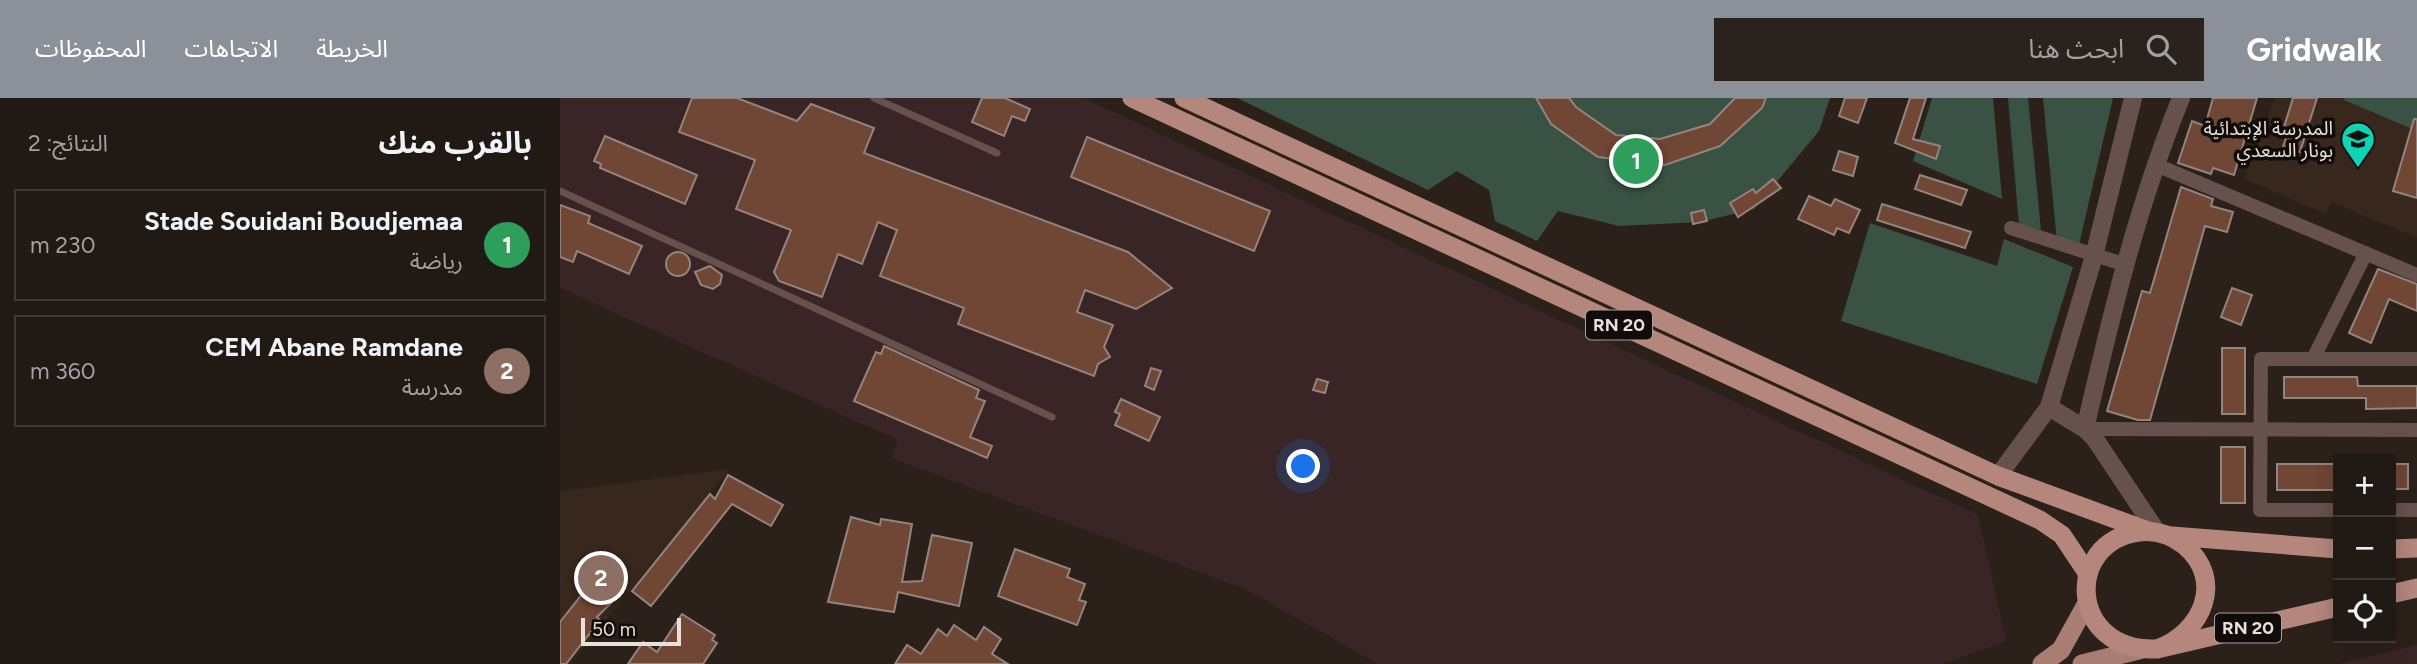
<!DOCTYPE html>
<html lang="ar">
<meta charset="utf-8">
<style>
body{margin:0;font-family:Figtree,"Noto Sans Arabic",sans-serif;background:#29221d;color:#f1f3f6;direction:rtl}
.controls{position:absolute;right:21px;bottom:21px;display:grid;overflow:hidden;border-radius:0px;box-shadow:0 4px 18px #0003}
.controls button{width:63px;height:63px;display:grid;place-items:center;padding:0;border:0;border-bottom:2px solid #3e3834;background:#211914;color:#f1f3f6;font:35px sans-serif}
.scale{position:absolute;left:21px;bottom:18px;width:100px;box-sizing:border-box;padding-left:7px;border:4px solid #e7e0db;border-top:0;font-size:19px;line-height:24px;white-space:nowrap;color:#e7e0db;-webkit-text-stroke:5px #110c09;paint-order:stroke}
.you{position:absolute;left:744px;top:369px;width:24px;height:24px;margin:-18px;border:5px solid #fff;border-radius:50%;background:#1a73e8;box-shadow:0 0 0 10px #1a73e833}
.badge{display:grid;place-items:center;width:46px;height:46px;border-radius:50%;background:#8c9099;color:#fff;font-size:23px;font-weight:700}
.pin{position:absolute;translate:-50% -50%;border:4px solid #fff;box-shadow:0 2px 7px #0006}
.list{margin:0;padding:0;list-style:none}
h2{display:flex;justify-content:space-between;align-items:center;height:91px;margin:0;padding:0 28px;font-size:30px}
h2 small{font-size:23px;font-weight:400;color:#a2a0a0}
.list li{display:grid;grid-template-columns:46px 1fr auto;gap:21px;align-items:center;box-sizing:border-box;height:112px;margin:0 14px 14px;padding:0 14px;border:2px solid #3e3834;border-radius:0px}
.list b{display:block;font-size:26px;white-space:nowrap}
.list p{margin:0;font-size:23px;white-space:nowrap;color:#a2a0a0}
.list em{font-size:23px;font-style:normal;color:#a2a0a0}
.icon{flex:none;width:38px;height:38px;fill:none;stroke:currentColor;stroke-width:2;stroke-linecap:round;stroke-linejoin:round}
.map{position:relative;flex:none;width:1857px;height:566px;overflow:hidden;direction:ltr}
header{display:flex;align-items:center;gap:42px;box-sizing:border-box;height:98px;padding:0 35px;background:#8c9099;color:#fff}
header strong{font-size:33px}
nav{display:flex;gap:38px;margin-inline-start:auto;font-size:24px}
.search{width:490px;height:63px;background:#29221d;display:flex;align-items:center;gap:18px;box-sizing:border-box;padding:0 24px;border-radius:0px;color:#a2a0a0;font-size:26px}
main{display:flex}
aside{flex:1;background:#211914}
.map>svg:first-child{display:block}
</style>
<header>
<strong>Gridwalk</strong>
<div class="search"><svg class="icon" aria-label="search" viewBox="0 0 24 24"><circle cx="10" cy="10" r="6"/><path d="M15 15l6 6"/></svg>ابحث هنا</div>
<nav><a>الخريطة</a><a>الاتجاهات</a><a>المحفوظات</a></nav>
</header>
<main>
<div class="map">
<svg width="1857" height="566" viewBox="0 0 1857 566">
<rect width="100%" height="100%" fill="#2c211a"/>
<g fill="#392525">
<path d="M0,0h523l895,417 28,126 -63,23h-565l-133,-75 -354,-131 7,-18 -338,-152z"/>
<path d="M1857,547v19h-78z"/>
</g>
<g fill="#37271c">
<path d="M1715,0h142v140l-86,-36 -5,12 -82,-35z"/>
<path d="M170,371l-160,195h-10v-173z"/>
</g>
<g fill="#395243">
<path d="M677,0h593l-11,33 -65,78 -54,13 -81,4 -61,-15 -21,30 -42,-20 -6,-31 -32,-19 -29,19z"/>
<path d="M1372,0h61l9,101 -89,-38z"/>
<path d="M1448,0h20l13,132 -22,-5z"/>
<path d="M1483,0h70l-35,151 -21,-7z"/>
<path d="M1785,0h72v33l-73,-31z"/>
<path d="M1310,125l127,43 7,-27 69,28 -36,117 -196,-63z"/>
</g>
<g fill="#704635" stroke="#94847e" stroke-width="2">
<path d="M132,0h45l60,23 14,-17 63,24 -10,25 264,99 44,36 -36,21 -51,-19 -8,22 36,13 -9,22 6,10 -12,7 -4,12 -136,-52 6,-16 -84,-32 17,-46 -19,-8 -16,42 -24,-10 -16,43 -43,-16 -5,-9 17,-42 -55,-21 19,-49 -76,-28z"/>
<path d="M422,0h23l25,11 -5,12 -13,-5 -8,20 -32,-14z"/>
<path d="M976,0h33l7,9 40,28 44,4 50,-15 25,-26h31l-4,10 -42,38 -55,19 -67,-8 -47,-33z"/>
<path d="M1285,0h22l-9,25 -19,-7z"/>
<path d="M1350,0h16l-13,41 27,7 -4,13 -41,-16z"/>
<path d="M1653,0h44l-23,77 -21,-7 -2,6 -33,-11 14,-42 13,5z"/>
<path d="M1733,0h24l-17,54 -17,-5 6,-18 -5,-2z"/>
<path d="M1854,21h3v79l-24,-7z"/>
<path d="M45,38l92,39 -12,29 -85,-36 1,-4 -7,-3z"/>
<path d="M527,39l183,74 -16,40 -183,-74z"/>
<path d="M1279,53l19,6 -5,19 -20,-6z"/>
<path d="M1360,77l47,15 -6,15 -46,-16z"/>
<path d="M1213,81l8,9 -43,29 -8,-14 23,-14 3,4z"/>
<path d="M1621,89l32,12 -2,7 22,6 -6,20 -22,-6 -55,194h-12l-31,-9 35,-120 8,2z"/>
<path d="M1249,98l22,10 4,-7 25,11 -11,23 -12,-5 -3,7 -36,-16z"/>
<path d="M1322,106l89,28 -6,16 -88,-28z"/>
<path d="M0,107l30,11 -2,7 54,23 -13,28 -52,-23 -4,11 -13,-5z"/>
<path d="M1144,112l3,11 -14,3 -2,-11z"/>
<circle cx="118" cy="166" r="12"/>
<path d="M150,168l12,9 -2,9 -7,5 -12,-4 -6,-13z"/>
<path d="M1818,171l39,15v27l-28,-12 -18,44 -22,-10z"/>
<path d="M1672,190l20,7 -11,30 -20,-8z"/>
<path d="M324,248l95,44 -3,8 9,3 -15,36 22,9 -5,12 -133,-57 22,-49 5,2z"/>
<rect x="1662" y="250" width="23" height="66"/>
<path d="M591,270l10,3 -7,19 -9,-4z"/>
<path d="M1724,279h73l1,9h59v22l-51,1v-11h-82z"/>
<path d="M757,281l11,3 -3,11 -12,-3z"/>
<path d="M561,301l39,18 -11,24 -34,-16 5,-11 -5,-2z"/>
<rect x="1661" y="349" width="24" height="56"/>
<rect x="1717" y="366" width="61" height="26"/>
<rect x="1831" y="366" width="17" height="25"/>
<path d="M168,377l55,30 -12,21 -39,-22 -81,102 -19,-15 78,-97 5,5z"/>
<path d="M291,419l29,8 1,-6 31,5 -10,58 20,-1 10,-46 40,8 -13,63 -61,-14 -4,20 -66,-10z"/>
<path d="M455,451l55,20 -3,8 18,7 -6,16 7,2 -9,23 -79,-29z"/>
<path d="M31,485l11,10 6,-6 10,9 -21,21 3,3 -34,44h-6v-42z"/>
<path d="M122,516l33,21 -3,5 5,3 -14,21h-75l15,-22 14,10z"/>
<path d="M394,527l22,15 8,-13 17,12 -9,15 16,10h-113l12,-19 14,9 17,-25 9,7z"/>
</g>
<g fill="none" stroke-linecap="round" stroke-linejoin="round">
<g stroke="#66514d" stroke-width="7">
<path d="M314,0l123,55"/>
<path d="M0,93l492,226"/>
</g>
<g stroke="#66514d" stroke-width="14">
<path d="M1594,66l263,111"/>
<path d="M1451,130l112,36"/>
<path d="M1753,261l53,-106"/>
<path d="M1525,331l332,1"/>
<path d="M1778,412h-78l1,-151h156"/>
<path d="M1831,412h26"/>
</g>
<g stroke="#66514d" stroke-width="18">
<path d="M1489,309l36,22 10,10 62,93"/>
<path d="M1525,331c26,-113 52,-223 96,-331"/>
<path d="M1438,378l51,-69 45,-151 39,-158"/>
</g>
<g stroke="#a87d74" stroke-width="19">
<path d="M1482,566l19,-14 26,-47"/>
<path d="M1522,566l57,-14"/>
</g>
<g stroke="#b4867c" stroke-width="19">
<path d="M572,0l908,422 22,15 26,39"/>
<path d="M624,0l814,378 150,55"/>
<path d="M1612,438l166,13"/>
<path d="M1831,451l26,-1"/>
<path d="M1831,496l26,-6"/>
<path d="M1597,551c45,-16 69,-69 27,-104 -13,-10 -28,-15 -45,-13 -76,10 -70,121 18,117l181,-42"/>
</g>
</g>
<defs>
<g id="school-pin" transform="scale(1.75)"><path d="M0 17L-7.5 6A9.5 9.5 0 1 1 7.5 6Z" fill="#0bd5b5" stroke="#110c09"/><path d="M0-5L7-2L0 1L-7-2ZM-4 1L0 2.5L4 1V4Q0 6-4 4Z" fill="#111"/></g>
</defs>
<g fill-rule="evenodd">
<use href="#school-pin" x="1798" y="41"/>
</g>
<g text-anchor="middle" stroke-width="7" stroke-linejoin="round" paint-order="stroke">
<g fill="#110c09" stroke="#a7a09c" stroke-width="2">
<rect x="1026" y="212.5" width="66" height="29" rx="5"/>
<rect x="1655" y="515.5" width="66" height="29" rx="5"/>
</g>
<g font-size="18" font-weight="bold" fill="#e7e0db">
<text x="1059" y="233">RN 20</text>
<text x="1688" y="536">RN 20</text>
</g>
<g font-size="19" fill="#e7e0db" stroke="#110c09" text-anchor="end">
<text x="1773" y="37">المدرسة الإبتدائية<tspan x="1773" dy="22">بونار السعدي</tspan></text>
</g>
</g>
</svg>
<div class="controls">
<button>+</button>
<button>−</button>
<button><svg class="icon" aria-label="locate" viewBox="0 0 24 24"><circle cx="12" cy="12" r="6"/><path d="M12 2v4M12 18v4M2 12h4M18 12h4"/></svg></button>
</div>
<div class="scale">50 m</div>
<div class="you"></div>
<div class="pin badge" style="left:1076px;top:63px;background:#2e9e5b">1</div>
<div class="pin badge" style="left:41px;top:480px;background:#8d6e63">2</div>
</div>
<aside>
<h2>بالقرب منك<small>النتائج: 2</small></h2>
<ul class="list">
<li><span class="badge" style="background:#2e9e5b">1</span><div><b>Stade Souidani Boudjemaa</b><p>رياضة</p></div><em>230 m</em></li>
<li><span class="badge" style="background:#8d6e63">2</span><div><b>CEM Abane Ramdane</b><p>مدرسة</p></div><em>360 m</em></li>
</ul>
</aside>
</main>
